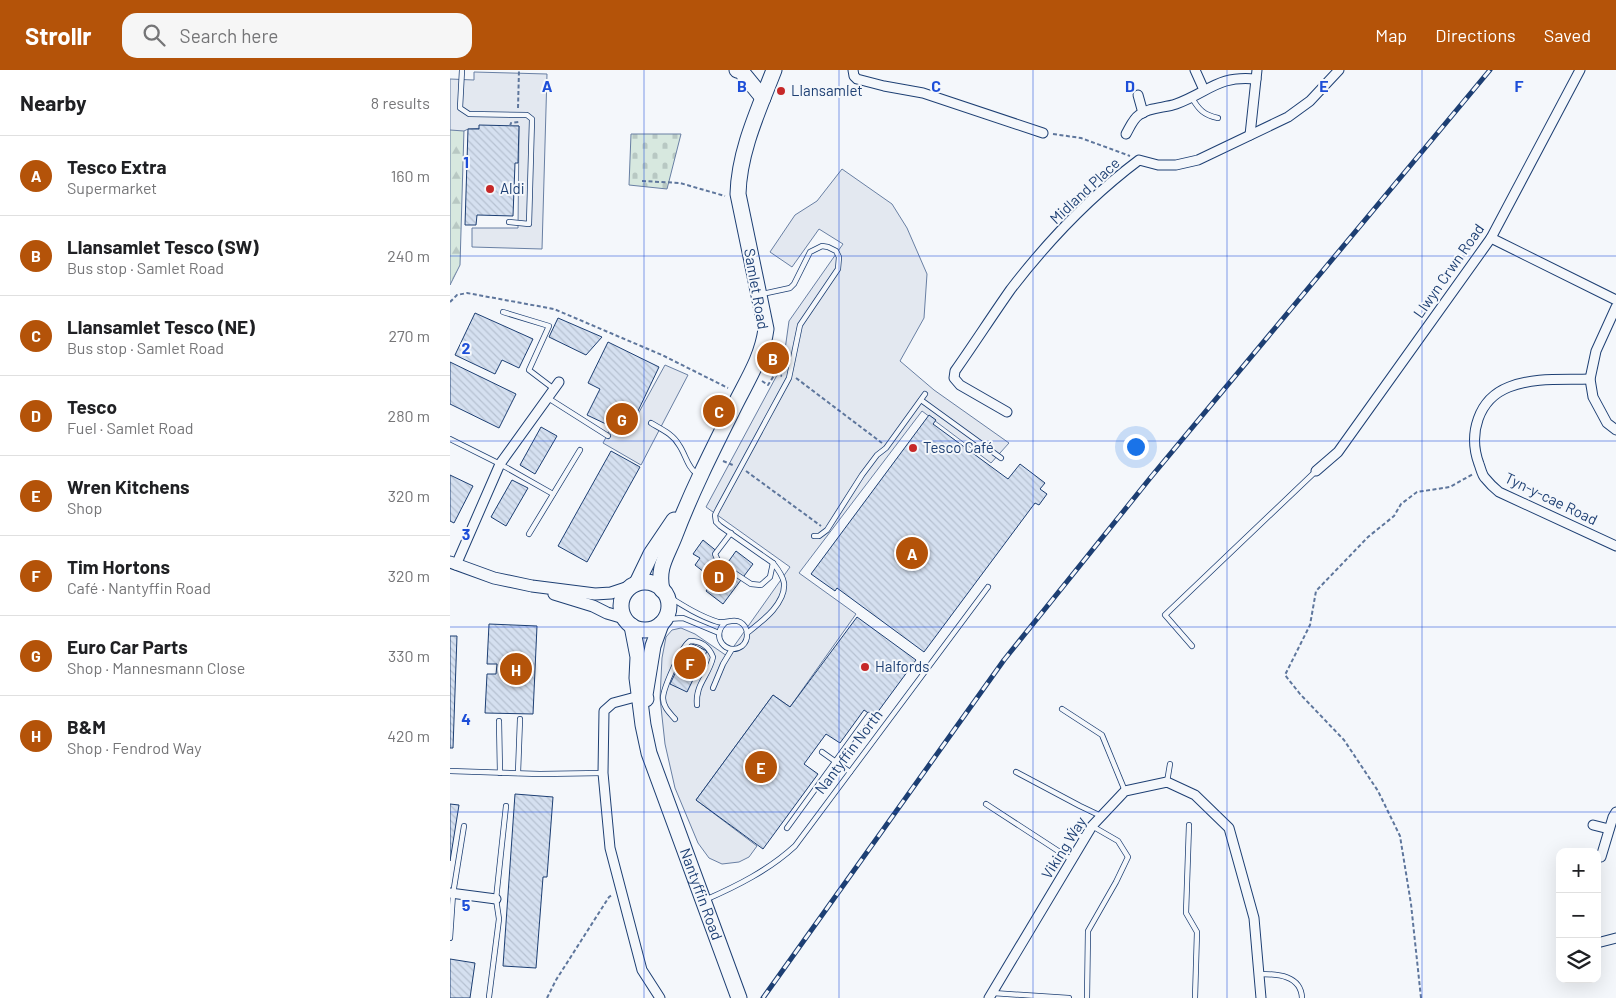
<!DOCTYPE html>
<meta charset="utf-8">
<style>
body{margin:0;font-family:Barlow,sans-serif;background:#f6f6f6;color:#202124}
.controls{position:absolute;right:15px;bottom:15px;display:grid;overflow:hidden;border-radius:10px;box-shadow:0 5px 20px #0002}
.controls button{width:45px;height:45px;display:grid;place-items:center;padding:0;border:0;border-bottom:1px solid #e0e0e0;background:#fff;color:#202124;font:25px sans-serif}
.you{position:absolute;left:685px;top:376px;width:18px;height:18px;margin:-12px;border:4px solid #fff;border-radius:50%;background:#1a73e8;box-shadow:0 0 0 8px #1a73e833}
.badge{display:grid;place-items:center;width:32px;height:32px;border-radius:50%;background:#b45309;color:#fff;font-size:16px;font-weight:700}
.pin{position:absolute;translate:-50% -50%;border:2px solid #fff;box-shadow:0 1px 5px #0006}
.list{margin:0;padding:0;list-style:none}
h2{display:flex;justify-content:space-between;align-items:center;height:65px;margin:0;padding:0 20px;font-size:21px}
h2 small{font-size:16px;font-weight:400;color:#757577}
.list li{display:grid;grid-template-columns:32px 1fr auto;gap:15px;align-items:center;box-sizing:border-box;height:80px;padding:0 20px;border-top:1px solid #e0e0e0}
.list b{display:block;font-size:19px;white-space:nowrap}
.list p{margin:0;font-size:16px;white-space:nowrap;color:#757577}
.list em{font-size:16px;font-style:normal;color:#757577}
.icon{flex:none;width:28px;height:28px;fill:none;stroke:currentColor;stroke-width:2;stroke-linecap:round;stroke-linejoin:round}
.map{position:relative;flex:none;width:1166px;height:928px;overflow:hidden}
header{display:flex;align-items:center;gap:30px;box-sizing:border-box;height:70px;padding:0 25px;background:#b45309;color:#fff}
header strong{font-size:24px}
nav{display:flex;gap:28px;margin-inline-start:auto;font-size:18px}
.search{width:350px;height:45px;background:#f6f6f6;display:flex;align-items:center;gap:12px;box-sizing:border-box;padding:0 18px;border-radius:15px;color:#757577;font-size:19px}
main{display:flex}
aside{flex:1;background:#fff}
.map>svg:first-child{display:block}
</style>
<header>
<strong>Strollr</strong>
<div class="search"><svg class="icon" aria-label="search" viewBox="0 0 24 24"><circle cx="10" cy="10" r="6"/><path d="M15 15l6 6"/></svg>Search here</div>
<nav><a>Map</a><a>Directions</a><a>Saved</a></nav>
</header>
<main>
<aside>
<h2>Nearby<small>8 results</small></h2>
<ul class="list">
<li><span class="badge">A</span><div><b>Tesco Extra</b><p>Supermarket</p></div><em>160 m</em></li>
<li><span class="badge">B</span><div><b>Llansamlet Tesco (SW)</b><p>Bus stop · Samlet Road</p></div><em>240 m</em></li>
<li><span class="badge">C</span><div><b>Llansamlet Tesco (NE)</b><p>Bus stop · Samlet Road</p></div><em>270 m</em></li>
<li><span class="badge">D</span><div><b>Tesco</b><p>Fuel · Samlet Road</p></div><em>280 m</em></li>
<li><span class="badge">E</span><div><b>Wren Kitchens</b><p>Shop</p></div><em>320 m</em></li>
<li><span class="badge">F</span><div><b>Tim Hortons</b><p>Café · Nantyffin Road</p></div><em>320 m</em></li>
<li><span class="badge">G</span><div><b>Euro Car Parts</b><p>Shop · Mannesmann Close</p></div><em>330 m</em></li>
<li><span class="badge">H</span><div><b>B&amp;M</b><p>Shop · Fendrod Way</p></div><em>420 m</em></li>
</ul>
</aside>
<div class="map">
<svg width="1166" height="928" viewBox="0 0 1166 928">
<defs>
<pattern id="forest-firs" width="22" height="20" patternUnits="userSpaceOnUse" patternTransform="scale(1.25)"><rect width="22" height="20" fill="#d7e8df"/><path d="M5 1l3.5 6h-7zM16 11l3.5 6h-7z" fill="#b8c8c3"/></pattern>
<pattern id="cemetery-stones" width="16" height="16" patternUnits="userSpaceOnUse" patternTransform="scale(1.25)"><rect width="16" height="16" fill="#d7e8df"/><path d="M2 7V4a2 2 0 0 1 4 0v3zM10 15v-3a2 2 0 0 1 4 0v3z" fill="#b8c8c3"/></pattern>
<pattern id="building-back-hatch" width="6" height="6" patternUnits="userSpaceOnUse" patternTransform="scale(1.25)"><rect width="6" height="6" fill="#d5e0f0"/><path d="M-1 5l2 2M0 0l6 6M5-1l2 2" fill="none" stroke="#b6c1d1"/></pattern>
</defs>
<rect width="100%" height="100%" fill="#f4f7fb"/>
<path fill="url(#forest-firs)" stroke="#687fa3" d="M0,59h14l-4,136 -10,20z"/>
<path fill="url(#cemetery-stones)" stroke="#687fa3" d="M181,64h50l-14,55 -38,-4z"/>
<g fill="#e3e8f0" stroke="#687fa3">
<path d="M24,2l73,2 -5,175 -70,-2v-19h46l1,-102 -51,3 -4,2 -14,-1v-51l24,1z"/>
<path d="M392,99l50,35 15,24 20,46 -3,44 -24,43 34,29 75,53 -18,20 -69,-52 -123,162 57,41 -66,93 -17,-12 -77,105 61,46 -8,11 -10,5 -17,2 -13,-6 -11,-15 -23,-55 -10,-44 -5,-46 2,-40 4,-21 6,-7 9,-2 14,6 32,22 63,-89 -84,-60 77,-143 6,-43 54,-77 -24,-15 -27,38 -22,-15 25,-37 22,-14z"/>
<path d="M215,295l23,10 -47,90 -38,-22 8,-15 16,6z"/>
</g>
<g fill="url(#building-back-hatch)" stroke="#1d3f73">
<path d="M29,55l40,1 -1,37h-3l-2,53 -36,-1 -1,10h-11l3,-96h11z"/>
<path d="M25,243l58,26 -14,29 -17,-8 -7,14 -40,-19z"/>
<path d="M108,248l44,19 -16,18 -37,-18z"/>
<path d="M158,272l51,25 -32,67 -40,-19 13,-26 -12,-6z"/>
<path d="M0,292l66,32 -17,34 -49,-24z"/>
<path d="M479,345l7,5 -3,4 75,55 12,-15 25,19 -5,6 7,5 -8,11 -4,-2 -111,149 -87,-64 -2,3 -24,-17z"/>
<path d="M91,357l16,9 -22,38 -15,-9z"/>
<path d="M161,381l29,16 -53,95 -29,-16z"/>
<path d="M0,405l23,11 -19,37 -4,-2z"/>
<path d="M62,410l16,8 -22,38 -15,-9z"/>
<path d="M253,470l16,13 -4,4 11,8 10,-14 17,13 -30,40 -17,-13 8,-11 -19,-15 5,-7 -7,-4z"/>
<path d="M407,547l59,43 -42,57 -10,-7 -24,33 -14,-9 -22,30 14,10 -55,75 -67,-49 77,-105 17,12z"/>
<path d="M39,554l48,2 -4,88 -48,-1 2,-39h9l1,-10h-10z"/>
<path d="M0,566h7l-4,112h-3z"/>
<path d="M240,573l17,8 -20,41 -17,-8z"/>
<path d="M65,724l38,3 -6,80h-4l-7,91 -33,-2z"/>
<path d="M0,734l9,1 -9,56z"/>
<path d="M0,889l25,4 -5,35h-20z"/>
</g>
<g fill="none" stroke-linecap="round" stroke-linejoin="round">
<g stroke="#1d3f73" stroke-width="6">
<g id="service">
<path d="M12,0l-2,38 9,6 58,1 5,4 -3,105 -20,-2"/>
<path d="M742,28c7,12 12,17 26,20"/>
<path d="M53,242l46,14 -20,44 25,19"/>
<path d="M98,328l60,38"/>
<path d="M471,330l80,58"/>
<path d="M201,353c10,6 22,11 28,22 7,10 8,22 18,29"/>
<path d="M0,369l50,25 53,30"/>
<path d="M281,463l-16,21 4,9 32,21 10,1 9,-8 3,-14"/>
<path d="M79,464l51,-84"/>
<path d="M364,466h5l8,-6 35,-55 15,-20 9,-7 39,-54"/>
<path d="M216,525c16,10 33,21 52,27 8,2 15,-4 22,0 9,5 9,18 2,24 -15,11 -33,-10 -16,-24"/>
<path d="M216,549l17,-1 36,15"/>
<path d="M297,563c14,-11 39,-29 37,-50 -1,-7 -7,-15 -11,-20l-53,-37 -4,-4 -1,-7 3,-6 71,-131 11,-53 38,-56 1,-12 -3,-6 -8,-4 -6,-1 -12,6 -16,32 -4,4 -28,6"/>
<path d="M742,576l-27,-31 151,-144"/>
<path d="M263,618l10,-24 9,-15"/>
<path d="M612,639l40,26 23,56"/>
<path d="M225,649c-5,-6 -12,-12 -12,-21 0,-9 19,-53 27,-57 11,0 19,6 23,16 -4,19 -18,27 -16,48"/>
<path d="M49,651l1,52"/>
<path d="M372,682l28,20"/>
<path d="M0,701l90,3 63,-1"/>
<path d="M566,702l64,34 21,10"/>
<path d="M68,703l2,-54"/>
<path d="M717,712l3,-18"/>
<path d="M536,734l86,56"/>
<path d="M739,755l-3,88 11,19 -2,66"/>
<path d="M337,758l82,-113"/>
<path d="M620,760l14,8"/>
<path d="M255,830c32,-14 64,-30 90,-54l193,-259"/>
<path d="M0,868l3,-44 11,-68"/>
<path d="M809,904c18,0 42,1 43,24"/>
<path d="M543,923l76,5"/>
<path d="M39,927l10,-78 -3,-20 10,-93"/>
<path d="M637,928l1,-67 28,-49 12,-25 -10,-16 -26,-15"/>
</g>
</g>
<g stroke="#1d3f73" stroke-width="11">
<g id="minor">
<path d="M403,0l1,6 3,3 27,7 39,7 120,40"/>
<path d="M745,0l9,20"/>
<path d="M688,25l5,18"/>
<path d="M676,64c4,-7 7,-15 13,-19 10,-8 26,-7 37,-11 33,-12 42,-29 80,-25"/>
<path d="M800,65l7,-65"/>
<path d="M1041,168l125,62"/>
<path d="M1166,237l-20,44 -6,28 3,18 14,26 9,7"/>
<path d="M1140,309c-26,1 -56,-2 -81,8 -31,12 -41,47 -30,77 2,5 3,11 6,14 4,5 9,10 14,14l117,54"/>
<path d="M557,342l-47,-27 -6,-7 1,-7c19,-27 37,-55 56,-82 37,-48 80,-93 128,-129l19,5h18l22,-5 90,-43 22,-16 29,-31"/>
<path d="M866,401l22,-19 153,-214 89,-168"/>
<path d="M6,495l44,-101 59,-82"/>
<path d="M193,625l-30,8 -9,8 -1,62 7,75 32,122 18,28"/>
<path d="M1143,755l16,4"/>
<path d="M1151,787l12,-40 3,-5"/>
<path d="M0,823l46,6"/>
<path d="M1147,873l19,-5"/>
<path d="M539,928l103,-172 33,-35 42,-9 28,13 34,33 25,90 7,80"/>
</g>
</g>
<g stroke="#1d3f73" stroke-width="13">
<g id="tertiary">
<path d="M0,492l44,16 38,8 63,8 16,-1 21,-7"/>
<path d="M104,524l39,12 14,7 17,5"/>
</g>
</g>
<g stroke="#1d3f73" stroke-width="17">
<g id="primary">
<path d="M287,0l4,1 22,27"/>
<circle cx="195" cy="536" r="24"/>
<path d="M187,513l14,-29 23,-34"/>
<path d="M212,520c-5,-23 5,-34 13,-55 16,-42 36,-82 56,-122 13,-28 31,-53 35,-84l-28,-135c1,-43 21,-85 36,-124"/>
<path id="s1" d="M182,556l6,31 -1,21 6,47 6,28 90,245"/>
<path d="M196,629l-1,-4 8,-49 8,-22"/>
</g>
</g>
<g stroke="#5e769c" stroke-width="2" stroke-dasharray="4 2.5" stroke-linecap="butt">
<path d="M68,38l1,-38"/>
<path d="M60,56l1,-3 8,-1"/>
<path d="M603,64l28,4 49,18"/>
<path d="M192,111l38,2 45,13"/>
<path d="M0,232l7,-7 10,-2 87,16 108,46 66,33"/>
<path d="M346,308l86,65"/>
<path d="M312,311l6,4 7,-11 7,2"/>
<path d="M273,391l12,5"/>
<path d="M296,401l75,55"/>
<path d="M97,928l9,-18 53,-83 3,-2"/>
<path d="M971,928l-10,-94 -11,-68 -22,-45 -34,-51 -44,-46 -15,-19 25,-50 6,-34 52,-54 26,-21 7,-12 16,-12 33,-5 23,-13"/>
</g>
<use href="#service" stroke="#f4f7fb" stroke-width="4.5"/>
<use href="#minor" stroke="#f4f7fb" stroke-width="9"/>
<use href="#tertiary" stroke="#f4f7fb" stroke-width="11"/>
<use href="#primary" stroke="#f4f7fb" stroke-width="15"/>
<g stroke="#1d3f73" stroke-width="5">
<path id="rail" d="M313,928l241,-338 147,-183 339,-407"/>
</g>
<use href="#rail" stroke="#f4f7fb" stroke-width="3" stroke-dasharray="9" stroke-linecap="butt"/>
</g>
<path fill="none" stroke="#1d4ed8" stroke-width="1" stroke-opacity="0.55" d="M194,0v928M389,0v928M583,0v928M777,0v928M972,0v928M0,186h1166M0,371h1166M0,557h1166M0,742h1166"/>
<g fill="#c62828" stroke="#f4f7fb" stroke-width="2">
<circle cx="331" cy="21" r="5"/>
<circle cx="40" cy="119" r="5"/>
<circle cx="463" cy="378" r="5"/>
<circle cx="415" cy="597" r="5"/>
</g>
<g text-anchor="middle" stroke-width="4" stroke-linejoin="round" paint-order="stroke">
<g font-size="15" fill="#1d3f73" stroke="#f4f7fb" text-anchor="start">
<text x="341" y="26">Llansamlet</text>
<text x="50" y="124">Aldi</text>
<text x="473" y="383">Tesco Café</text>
<text x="425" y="602">Halfords</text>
</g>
<g font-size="15" fill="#1d3f73" stroke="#f4f7fb">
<text transform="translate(635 121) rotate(-43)" y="5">Midland Place</text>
<text transform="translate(999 201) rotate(-55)" y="5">Llwyn Crwn Road</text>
<text transform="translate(306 219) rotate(80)" y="5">Samlet Road</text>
<text transform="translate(1101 429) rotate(26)" y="5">Tyn-y-cae Road</text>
<text transform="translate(399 682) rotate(-53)" y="5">Nantyffin North</text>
<text transform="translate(614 778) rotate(-58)" y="5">Viking Way</text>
<text dy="5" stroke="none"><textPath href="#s1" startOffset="279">Nantyffin Road</textPath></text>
</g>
</g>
<g font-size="16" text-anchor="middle" font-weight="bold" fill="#1d4ed8" stroke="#f4f7fb" stroke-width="4" stroke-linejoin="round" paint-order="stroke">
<text x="97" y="22">A</text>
<text x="292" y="22">B</text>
<text x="486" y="22">C</text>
<text x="680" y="22">D</text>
<text x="874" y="22">E</text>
<text x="1069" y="22">F</text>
<text x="16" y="98">1</text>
<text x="16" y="284">2</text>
<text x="16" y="470">3</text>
<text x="16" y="655">4</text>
<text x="16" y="841">5</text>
</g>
</svg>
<div class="controls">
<button>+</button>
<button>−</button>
<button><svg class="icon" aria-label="layers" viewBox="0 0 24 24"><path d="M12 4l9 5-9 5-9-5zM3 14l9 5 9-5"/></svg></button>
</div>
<div class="you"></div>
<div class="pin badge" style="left:462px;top:483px">A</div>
<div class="pin badge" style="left:323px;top:288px">B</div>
<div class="pin badge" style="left:269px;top:341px">C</div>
<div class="pin badge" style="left:269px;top:506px">D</div>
<div class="pin badge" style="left:311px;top:697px">E</div>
<div class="pin badge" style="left:240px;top:593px">F</div>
<div class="pin badge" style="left:172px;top:349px">G</div>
<div class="pin badge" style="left:66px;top:599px">H</div>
</div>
</main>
